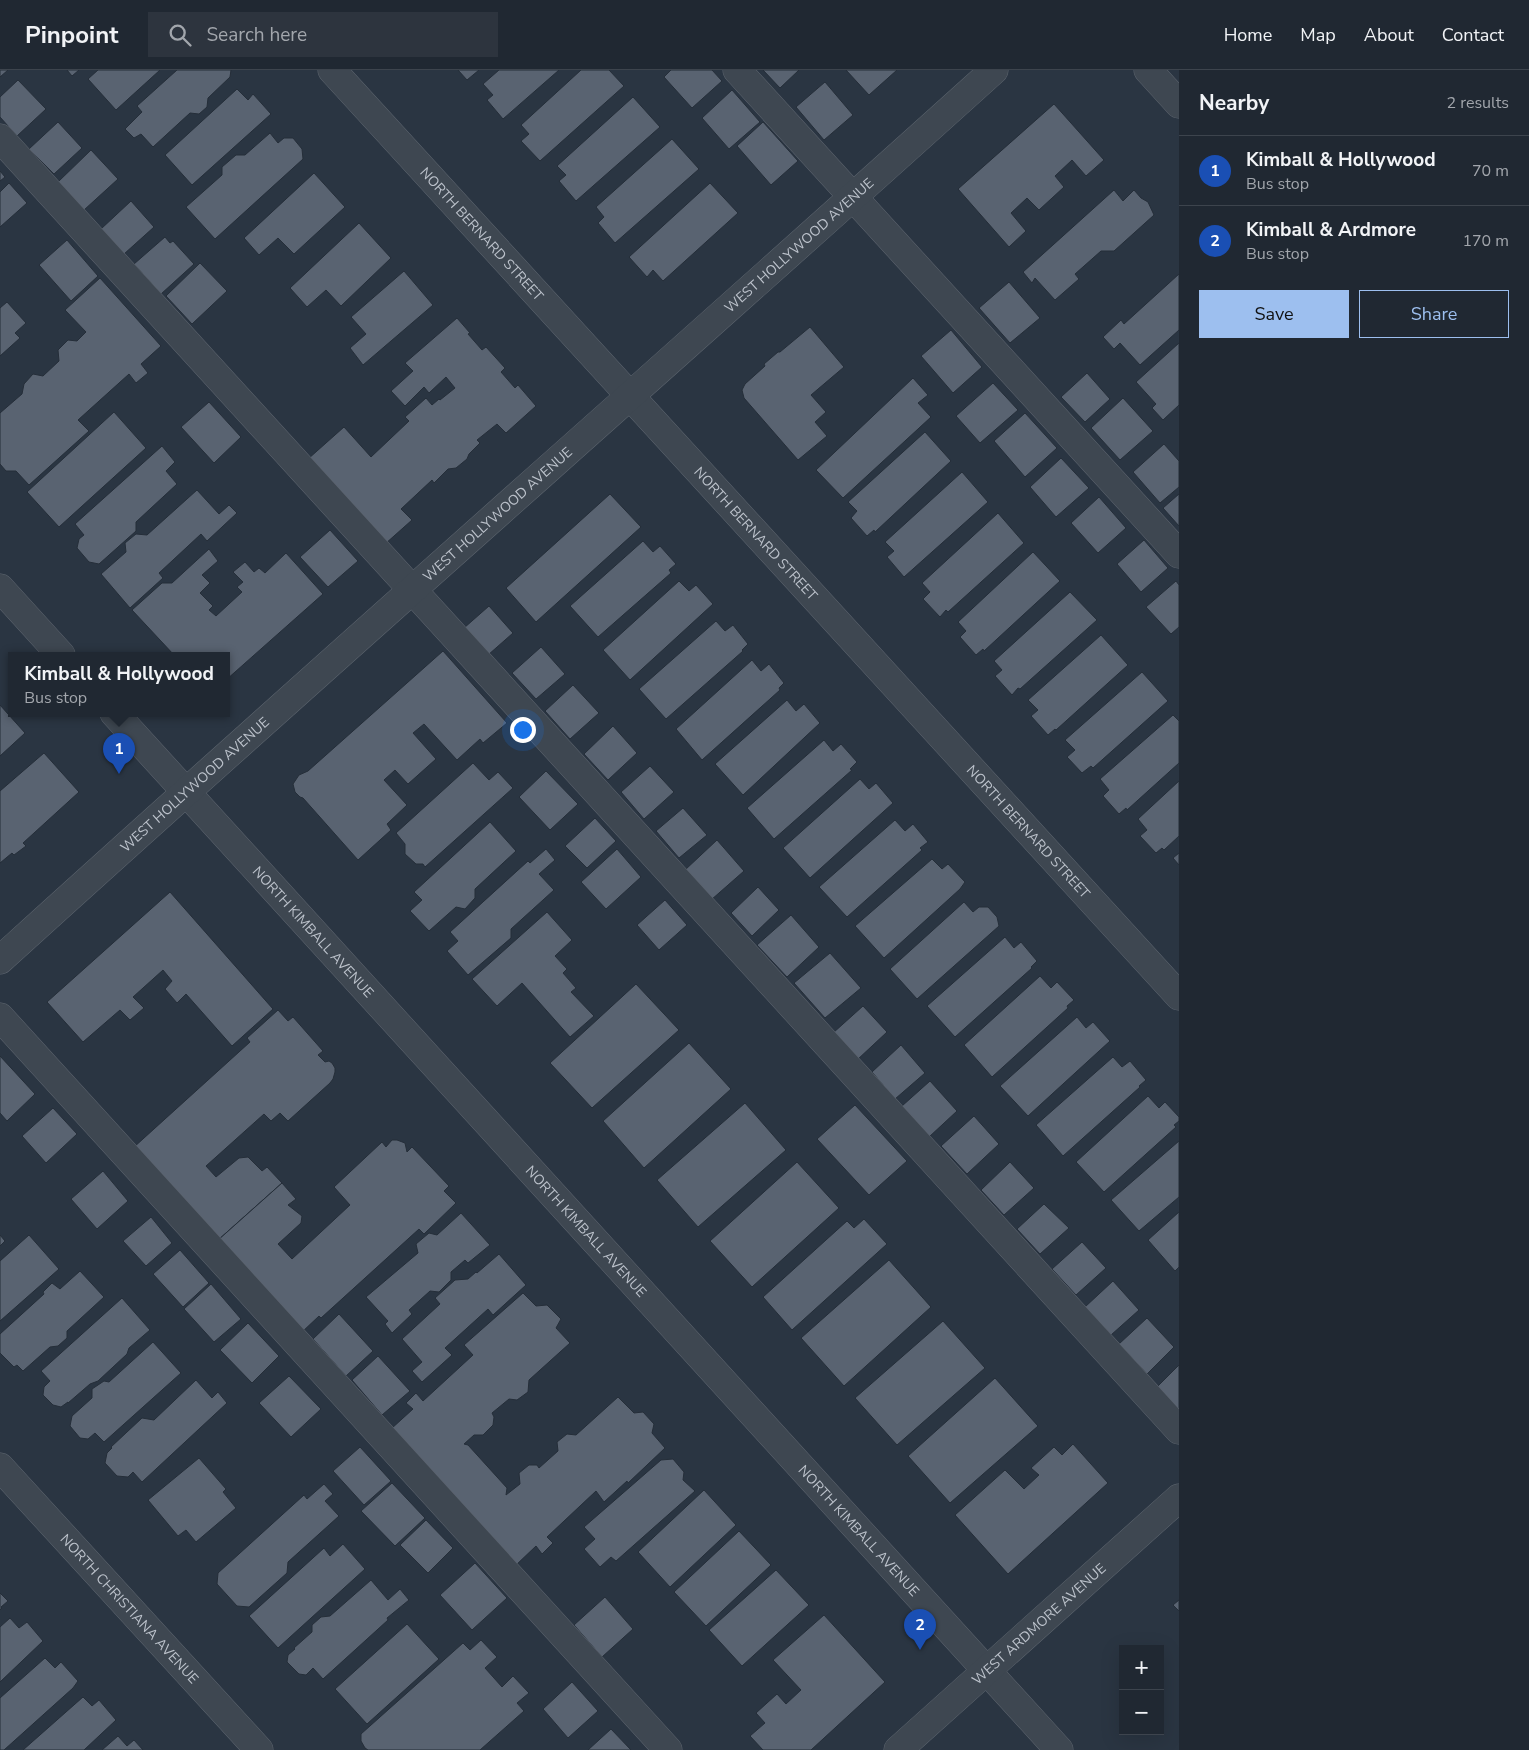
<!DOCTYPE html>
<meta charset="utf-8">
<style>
body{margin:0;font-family:"Nunito Sans",sans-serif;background:#2d343e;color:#f1f3f6}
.controls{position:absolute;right:15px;bottom:15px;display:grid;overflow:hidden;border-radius:0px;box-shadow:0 5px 20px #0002}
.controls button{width:45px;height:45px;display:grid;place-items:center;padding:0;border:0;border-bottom:1px solid #3d444d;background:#202832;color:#f1f3f6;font:25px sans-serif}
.you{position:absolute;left:522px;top:659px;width:18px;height:18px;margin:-12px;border:4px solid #fff;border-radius:50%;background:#1a73e8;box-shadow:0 0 0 8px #1a73e833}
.badge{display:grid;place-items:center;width:32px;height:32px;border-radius:50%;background:#9dbfef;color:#fff;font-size:16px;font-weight:700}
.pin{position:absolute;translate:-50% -41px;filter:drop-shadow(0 1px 2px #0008)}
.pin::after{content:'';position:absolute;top:26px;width:18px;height:15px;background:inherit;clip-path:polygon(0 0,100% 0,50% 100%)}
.popup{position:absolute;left:8px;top:582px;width:222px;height:65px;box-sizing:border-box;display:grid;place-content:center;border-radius:0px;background:#202832;filter:drop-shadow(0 1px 4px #0005);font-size:16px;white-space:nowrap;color:#a2a6ac}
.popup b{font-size:19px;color:#f1f3f6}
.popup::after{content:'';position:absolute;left:50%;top:100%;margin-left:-10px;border:10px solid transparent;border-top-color:#202832}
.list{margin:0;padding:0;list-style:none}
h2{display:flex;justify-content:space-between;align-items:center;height:65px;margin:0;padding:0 20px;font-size:21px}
h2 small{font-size:16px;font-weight:400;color:#a2a6ac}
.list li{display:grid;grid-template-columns:32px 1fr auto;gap:15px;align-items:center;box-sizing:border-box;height:70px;padding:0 20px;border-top:1px solid #3d444d}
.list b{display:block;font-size:19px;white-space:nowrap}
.list p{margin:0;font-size:16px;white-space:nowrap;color:#a2a6ac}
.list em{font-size:16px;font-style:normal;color:#a2a6ac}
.actions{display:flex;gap:10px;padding:15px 20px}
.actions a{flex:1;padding:11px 0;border:1px solid #9dbfef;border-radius:0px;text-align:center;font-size:18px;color:#9dbfef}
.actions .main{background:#9dbfef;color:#111}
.icon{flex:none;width:28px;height:28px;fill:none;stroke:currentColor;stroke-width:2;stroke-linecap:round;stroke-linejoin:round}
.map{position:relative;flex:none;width:1179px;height:1680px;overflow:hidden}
header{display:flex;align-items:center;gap:30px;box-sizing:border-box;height:70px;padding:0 25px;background:#202832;border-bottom:1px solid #3d444d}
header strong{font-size:24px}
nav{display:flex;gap:28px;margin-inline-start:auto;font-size:18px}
.search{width:350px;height:45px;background:#2d343e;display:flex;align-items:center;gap:12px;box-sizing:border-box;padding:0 18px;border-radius:0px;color:#a2a6ac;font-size:19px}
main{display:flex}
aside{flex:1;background:#202832}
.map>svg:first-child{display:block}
</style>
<header>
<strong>Pinpoint</strong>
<div class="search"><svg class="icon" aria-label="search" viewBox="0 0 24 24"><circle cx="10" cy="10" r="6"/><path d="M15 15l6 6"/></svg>Search here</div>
<nav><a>Home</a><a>Map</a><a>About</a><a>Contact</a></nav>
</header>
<main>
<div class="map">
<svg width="1179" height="1680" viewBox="0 0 1179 1680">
<rect width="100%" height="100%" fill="#2a3542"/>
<g fill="#596371" stroke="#252e39">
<path d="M0,0h8l-8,7z"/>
<path d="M67,0h12l-7,6z"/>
<path d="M98,0h62l-44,40 -28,-31z"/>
<path d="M177,0h54l-1,7 -22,21 -1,9 -8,7 -9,-1 -37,34 -12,-13 -7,4 -9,-9 17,-17 -5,-6z"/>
<path d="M458,0h21l-12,10z"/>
<path d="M499,0h60l-56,49 -16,-19 6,-5 -10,-11z"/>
<path d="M581,0h28l15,16 -84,75 -19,-20 8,-7 -8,-9z"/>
<path d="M671,0h41l10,11 -30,27 -28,-31z"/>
<path d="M763,0h36l-19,18z"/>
<path d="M846,0h51l-28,25z"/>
<path d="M18,10l28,29 -29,27 -17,-19v-20z"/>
<path d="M825,12l28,33 -29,25 -28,-33z"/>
<path d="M237,19l11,11 5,-6 18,20 -79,71 -27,-30z"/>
<path d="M732,20l28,32 -31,27 -27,-31z"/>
<path d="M633,27l27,30 -84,74 -17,-20 7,-6 -9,-9z"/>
<path d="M1054,34l50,56 -18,16 -14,-16 -17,16 9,11 -25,23 -12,-12 -16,15 15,18 -17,16 -51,-58z"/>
<path d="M58,52l24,26 -28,26 -25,-25z"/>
<path d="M763,52l35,39 -27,24 -34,-39z"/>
<path d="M270,63l8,10 6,-5h9l9,11 1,10 -88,80 -29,-32 36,-32v-8l14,-12h9z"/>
<path d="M672,69l27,30 -84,74 -17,-20 6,-6 -8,-10z"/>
<path d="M91,80l27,29 -34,31 -26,-28z"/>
<path d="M0,101l5,6 -5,4z"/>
<path d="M314,103l31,34 -51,47 -16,-16 -19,17 -15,-17z"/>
<path d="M9,113l18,20 -27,24v-35z"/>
<path d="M710,113l28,30 -75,68 -10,-11 -6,7 -18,-20z"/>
<path d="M1114,120l9,11 11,-11 7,8 7,4 6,13 -40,36h-13l-26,23 4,5 -24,21 -20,-22 -3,5 -9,-11z"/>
<path d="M131,131l23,26 -30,27 -23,-25z"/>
<path d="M359,153l32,35 -50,48 -15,-16 -19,17 -17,-19z"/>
<path d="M165,167l5,6 3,-2 21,23 -33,30 -27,-30z"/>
<path d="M67,170l31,36 -27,25 -32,-36z"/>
<path d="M200,193l27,28 -35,33 -26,-28z"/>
<path d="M404,201l29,34 -70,60 -13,-17 16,-14 -15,-17z"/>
<path d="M1179,204v56l-39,35 -20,-22 -6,6 -11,-12 18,-17 3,4z"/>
<path d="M100,208l61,68 -20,18 7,9 -12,10 -7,-9 -51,46 11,11 -60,54 -13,-14h-10l-6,-7v-51l22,-19 2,-10 9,-10 10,2 16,-15 -1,-11 10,-10 9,1 9,-9 -21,-22z"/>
<path d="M1009,212l31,36 -30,25 -31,-35z"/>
<path d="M7,232l19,21 -11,10 5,5 -20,18v-48z"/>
<path d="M457,248l13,15 -2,1 14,16 4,-3 19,21 -4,4 14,16 3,-3 18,21 -30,27 -9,-9 -20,16 3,3 -11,11 -2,5 -11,9 -8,1 -14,14 -2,-3 -31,29 11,11 -27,24 -77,-85 36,-32 27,30 38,-36 -4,-4 21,-19 6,7 7,-6 1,1 15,-12 -9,-11 -17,16 -5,-6 -19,19 -14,-15 22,-20 -8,-8z"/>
<path d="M810,257l34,40 -33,28 15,17 -11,10 12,14 -29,24 -54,-62 -2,-8 3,-6 20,-18 -1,-2 14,-12h2z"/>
<path d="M951,260l31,37 -29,26 -32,-37z"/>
<path d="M1179,273v62l-16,15 -11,-12 4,-4 -20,-22z"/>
<path d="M1087,303l23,26 -25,23 -24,-25z"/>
<path d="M913,308l15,17 -10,8 13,14 -88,81 -27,-28z"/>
<path d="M993,313l25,27 -38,33 -24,-27z"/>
<path d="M1123,328l30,33 -33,29 -29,-32z"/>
<path d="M209,332l32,35 -27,26 -33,-36z"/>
<path d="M114,342l32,36 -87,79 -32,-35z"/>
<path d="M1025,343l32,35 -32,29 -31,-36z"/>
<path d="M925,362l26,29 -76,71 -1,-2 -7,6 -16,-18 6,-7 -9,-9z"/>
<path d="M1164,374l15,17v26l-19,16 -27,-31z"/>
<path d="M162,376l13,16 -9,9 11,13 -41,38v9l-37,33 -10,-2 -12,-14 2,-9 5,-4 -9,-11z"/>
<path d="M1061,388l28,30 -33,29 -26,-30z"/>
<path d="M962,402l26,30 -84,75 -17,-20 7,-6 -9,-9z"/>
<path d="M197,420l22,24 10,-9 8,8 -30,28 -6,-7 -42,39 4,5 -33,30 -29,-34 25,-22 -1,-9 11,-9 11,1z"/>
<path d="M610,424l31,33 -105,95 -30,-34z"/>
<path d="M1179,424v32l-16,-18z"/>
<path d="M1099,427l27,31 -28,25 -27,-30z"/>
<path d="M998,443l26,30 -76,69 -2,-2 -6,7 -17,-18 7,-7 -8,-9z"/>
<path d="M330,460l28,31 -30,26 -28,-30z"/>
<path d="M1144,470l24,28 -27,24 -24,-28z"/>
<path d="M643,471l10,11 7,-6 16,18 -7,6 2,3 -73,64 -28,-31z"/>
<path d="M209,479l9,12 -16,14 8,8 -10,10 13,13 -4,4 7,6 26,-24 -5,-5 6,-5 -10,-10 12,-10 9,10 5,-4 6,5 21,-20 37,41 -97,86v-25h-52l-42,-45 30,-27h10z"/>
<path d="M1033,482l27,29 -76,70 -1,-2 -7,6 -16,-18 6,-6 -8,-9z"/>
<path d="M679,511l10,10 7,-6 17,19 -83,76 -27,-30z"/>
<path d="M1176,511l3,4v42l-8,7 -25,-27z"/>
<path d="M1070,522l27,28 -77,69 -2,-1 -6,7 -17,-19 7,-6 -8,-9z"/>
<path d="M489,536l24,27 -25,22 -24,-27z"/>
<path d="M716,551l9,10 8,-6 15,19 -6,6 1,1 -77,68 -27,-30z"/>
<path d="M1101,565l27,30 -72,65 -1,-1 -7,6 -17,-19 7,-6 -10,-10z"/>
<path d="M541,577l24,27 -29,25 -24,-26z"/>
<path d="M443,581l64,72 -24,20 -3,-4 -23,21 -33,-36 -11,9 23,26 -28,25 -13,-14 -11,10 23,25 -20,19 4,6 -33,30 -55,-62 -3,-1 -5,-5 -2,-8 6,-9 9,-4z"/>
<path d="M752,590l9,11 8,-7 15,19 -5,5 1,2 -78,70 -26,-31z"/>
<path d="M1142,602l26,29 -75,67 -2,-2 -9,7 -15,-16 8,-7 -10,-10z"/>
<path d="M573,615l26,28 -29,26 -25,-28z"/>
<path d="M787,630l9,11 8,-7 16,19 -77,72 -28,-31z"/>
<path d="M0,635l25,28 -25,23z"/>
<path d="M1173,645l6,6v42l-52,47 -1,-2 -7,6 -16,-18 6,-6 -9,-11z"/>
<path d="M613,656l24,27 -29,27 -24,-26z"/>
<path d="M824,670l9,11 8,-7 16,18 -7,7 2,1 -78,69 -27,-31z"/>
<path d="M44,683l35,39 -56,51 3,3 -12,9 -2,-2 -12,10v-72z"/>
<path d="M473,693l16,17 9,-8 15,16 -88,79 -2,-3h-7l-11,-10v-10l-9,-11z"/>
<path d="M650,696l24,26 -30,27 -23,-27z"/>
<path d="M546,701l32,33 -28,26 -31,-33z"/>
<path d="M860,709l9,10 7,-6 17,20 -83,75 -27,-30z"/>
<path d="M1179,711v55l-15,14 -2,-2 -6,5 -16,-17 7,-6 -9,-11z"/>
<path d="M683,738l24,27 -28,23 -23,-27z"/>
<path d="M595,748l21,23 -29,27 -22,-22z"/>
<path d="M895,750l10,11 8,-7 15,18 -8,6 2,2 -75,67 -28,-30z"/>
<path d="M490,752l26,29 -41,38v9l-10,11 -9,-2 -27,24 -19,-20 12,-11 -8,-8z"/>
<path d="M717,770l27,31 -33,29 -26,-30z"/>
<path d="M546,779l9,11 -16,14 15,16 -43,39v9l-43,37 -21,-24 11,-10 -8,-9 78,-71 2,2z"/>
<path d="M617,779l24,28 -35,32 -25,-27z"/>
<path d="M1179,783v12l-6,-7z"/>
<path d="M932,789l10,10 6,-5 17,18 -5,7 -76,69 -29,-32z"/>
<path d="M758,817l21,23 -27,26 -21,-23z"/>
<path d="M170,822l103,117 -41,37 -46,-52 -9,9 -12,-14 7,-8 -9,-11 -30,27 11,11 -14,12 -10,-10 -37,32 -36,-40z"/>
<path d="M665,830l22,25 -28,25 -22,-25z"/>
<path d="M964,832l9,10 6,-5h9l9,10 2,9 -82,73 -27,-30z"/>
<path d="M547,842l25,28 -17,16 12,13 -4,4 13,15 -5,4 23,24 -24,21 -48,-54 -25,23 -25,-27z"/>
<path d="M791,845l28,32 -32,30 -30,-32z"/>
<path d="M1005,867l9,11 7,-6 16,19 -6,6 1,1 -77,69 -28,-31z"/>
<path d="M830,883l31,35 -36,30 -31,-35z"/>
<path d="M1040,906l11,12 6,-6 17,18 -7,6 1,2 -76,69 -28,-32z"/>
<path d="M636,914l43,46 -87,78 -42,-45z"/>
<path d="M863,936l24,26 -30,28 -24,-27z"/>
<path d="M278,940l10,11 5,-4 30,34 -5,4 7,7 4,-1 3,2 3,5v4l-2,7 -3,4 -42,38 -8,-8 -9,8 -7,-7 -58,52 10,11 23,-19 9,-1 14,14 5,-4 15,16 -65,58 -84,-93 117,-106 -3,-4z"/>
<path d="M1077,947l9,11 7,-6 17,19 -82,75 -28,-30z"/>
<path d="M689,973l42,46 -87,79 -41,-47z"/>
<path d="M901,975l24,28 -30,26 -23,-27z"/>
<path d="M0,986l35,38 -28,27 -7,-8z"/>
<path d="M1113,987l9,10 8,-6 16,19 -7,6 1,1 -77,69 -27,-31z"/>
<path d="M930,1011l27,30 -28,26 -27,-31z"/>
<path d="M1148,1026l11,12 6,-6 14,15v4l-5,4 2,2 -72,65 -28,-30z"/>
<path d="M745,1033l41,47 -88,77 -41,-47z"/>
<path d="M855,1035l52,56 -38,34 -52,-56z"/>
<path d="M53,1038l24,26 -31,29 -24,-27z"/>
<path d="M974,1046l25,28 -32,30 -26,-28z"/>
<path d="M392,1070h5l8,3 2,9 5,-5 37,39 -5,5 12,12 -32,31 -5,-5 -98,89 -2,-2 -18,17 -84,-92 65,-58 14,16 -8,6 14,11 -1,7 -23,21 14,15 58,-54 -16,-18 48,-45 4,5z"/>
<path d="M1179,1071v56l-40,34 -28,-31z"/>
<path d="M797,1092l42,46 -87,79 -42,-46z"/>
<path d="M1010,1092l24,26 -30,27 -23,-25z"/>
<path d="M103,1101l25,30 -31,28 -26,-30z"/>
<path d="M1044,1134l25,24 -29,26 -23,-25z"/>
<path d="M1179,1142v55l-4,4 -27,-31z"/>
<path d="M461,1143l29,32 -22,18 -3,-3 -14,12v8l-12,12 -9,-1 -21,19 3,4 -20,19 -7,-9 3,-3 -22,-24 52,-44 -2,-9 13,-11 8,2z"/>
<path d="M151,1147l21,26 -26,23 -23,-25z"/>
<path d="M864,1149l23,25 -95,86 -29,-33 84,-76 7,7z"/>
<path d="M0,1165l5,6 -5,5z"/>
<path d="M29,1165l30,34 -59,52v-60z"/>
<path d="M1082,1172l24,26 -30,27 -24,-26z"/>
<path d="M180,1180l29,33 -26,24 -30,-33z"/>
<path d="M499,1184l27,31 -33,30 -5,-6 -43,39 7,7 -30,27 -10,-11 10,-9 -20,-23 38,-35 -5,-6 20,-18 13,-1 8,-7 1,1z"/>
<path d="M889,1190l42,47 -87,79 -43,-48z"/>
<path d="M80,1201l24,26 -37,34v7l-9,8 -8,1 -27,24 -6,-6 -3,2 -14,-14v-19l44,-40 -1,-2 9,-9 8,6z"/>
<path d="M1113,1211l26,29 -28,25 -26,-28z"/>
<path d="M211,1214l30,35 -27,23 -30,-33z"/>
<path d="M523,1223l13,13 11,-1 14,14 -5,9 14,15 -41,37 -1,12 -11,8 -8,-1 -17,14 2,4 -1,8 -10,10h-9l-10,9 4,1 39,43 -1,7 14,-11 -1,-11 10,-8h8l2,3 19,-17 -1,-9 10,-8 9,1 42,-38 16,16 9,-1 11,12 -2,9 13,15 -37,35 -1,-2 -23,21 -8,-11 -49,46 6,6 -11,11 -6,-8 -21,20 -124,-137 22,-20 -7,-6 10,-10 7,8 50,-46 -9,-10z"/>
<path d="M122,1228l28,32 -21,18 -2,6 -29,27 -8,3 -22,19v-1l-7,5 -8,-2 -10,-10 1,-8 6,-6 -9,-10z"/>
<path d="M339,1244l34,37 -27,25 -33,-37z"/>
<path d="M1147,1248l27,29 -27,27 -28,-30z"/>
<path d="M943,1251l42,47 -88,77 -42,-47z"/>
<path d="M248,1253l31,33 -27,27 -32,-33z"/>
<path d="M153,1272l28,31 -77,69 -9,-9 -7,6 -8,-1 -10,-12 2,-10 20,-18v-9l12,-8 5,1z"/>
<path d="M378,1286l32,35 -28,24 -30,-35z"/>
<path d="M1179,1295v49l-24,-25z"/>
<path d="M289,1306l32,33 -30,28 -32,-34z"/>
<path d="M995,1308l43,48 -88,77 -42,-47z"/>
<path d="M196,1310l16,18 6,-6 9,11 -85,79 -9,-10 -5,5 -11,-1 -12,-13 2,-10 5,-5 -1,-1 31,-29 12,2z"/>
<path d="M1073,1374l35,39 -100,91 -53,-59 50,-45 19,19 15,-14 -8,-7 23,-21 8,8z"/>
<path d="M360,1377l31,34 -27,24 -31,-34z"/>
<path d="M199,1388l27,31 -3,3 13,16 -40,34 -10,-12 -8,6 -30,-36z"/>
<path d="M673,1389l11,13 -1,8 12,11 -79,70 -5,-4 -11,10 -16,-18 11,-10 -11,-12 77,-67z"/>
<path d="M392,1413l33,35 -30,28 -34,-35z"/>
<path d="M324,1414l9,10 -8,7 14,15 -51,46 -1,11 -38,34 -12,-1 -20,-22 1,-11 86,-78 3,4z"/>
<path d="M704,1420l32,35 -66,62 -32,-35z"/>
<path d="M426,1450l27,28 -25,25 -28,-28z"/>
<path d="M739,1461l32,34 -65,61 -32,-34z"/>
<path d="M343,1474l22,25 -87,79 -29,-32 75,-68 6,8z"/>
<path d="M475,1493l32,35 -35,32 -32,-35z"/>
<path d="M776,1500l33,35 -67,61 -33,-36z"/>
<path d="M371,1510l17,20 12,-11 9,11 -22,18 1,2 -65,59 -10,-11 -7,7 -7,-1 -12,-12 1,-7 7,-6 -1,-1 18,-16v-7l9,-8 9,-1z"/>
<path d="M0,1523l8,8 -7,6 1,1 -2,2z"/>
<path d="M605,1527l28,32 -31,28 -28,-32z"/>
<path d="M1179,1530v11l-6,-6z"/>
<path d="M824,1545l61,67 -74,68h-48l-13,-14 15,-13 -9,-10 21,-19 9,10 15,-14 -28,-30z"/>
<path d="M10,1548l9,10 8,-6 16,19 -43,41v-55z"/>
<path d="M407,1554l32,35 -72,65 -32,-35z"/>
<path d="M481,1570l16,17 -12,11 17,19 11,-11 16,17 -12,10 7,8 -44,39h-112l-3,-2 -4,-7v-7l102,-91 7,7z"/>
<path d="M45,1588l10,10 6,-6 17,19 -5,7 -69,62h-4v-52z"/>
<path d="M572,1612l26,29 -30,27 -25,-29z"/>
<path d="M83,1627l9,9 7,-6 17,20 -32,30h-61z"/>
<path d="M611,1659l20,21h-43z"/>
<path d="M118,1666l9,10 7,-6 9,10h-41z"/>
</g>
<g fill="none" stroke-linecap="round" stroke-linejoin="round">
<g stroke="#5d656f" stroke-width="29">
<g id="minor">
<path id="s1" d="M332,0l847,926"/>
<path d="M737,0l442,484"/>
<path d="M1148,0l31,34"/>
<path d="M0,68l1179,1292"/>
<path d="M0,518l61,67"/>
<path id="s2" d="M114,643l945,1037"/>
<path id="s3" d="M0,890c329,-299 664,-592 994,-890"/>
<path d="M0,947l668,733"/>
<path id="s4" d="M0,1397l259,283"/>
<path id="s5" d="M898,1680l281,-252"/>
</g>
</g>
<use href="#minor" stroke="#3e4751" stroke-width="28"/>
</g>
<g text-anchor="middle" stroke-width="4" stroke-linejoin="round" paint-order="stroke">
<g font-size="14" fill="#bcc2cb" stroke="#232c37">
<text dy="5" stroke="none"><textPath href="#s1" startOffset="222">NORTH BERNARD STREET</textPath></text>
<text dy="5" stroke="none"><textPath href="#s3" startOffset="1072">WEST HOLLYWOOD AVENUE</textPath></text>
<text dy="5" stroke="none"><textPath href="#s3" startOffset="668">WEST HOLLYWOOD AVENUE</textPath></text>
<text dy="5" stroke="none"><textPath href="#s1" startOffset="628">NORTH BERNARD STREET</textPath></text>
<text dy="5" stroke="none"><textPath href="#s3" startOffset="262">WEST HOLLYWOOD AVENUE</textPath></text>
<text dy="5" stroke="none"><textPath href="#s1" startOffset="1032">NORTH BERNARD STREET</textPath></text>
<text dy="5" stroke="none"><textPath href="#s2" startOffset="296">NORTH KIMBALL AVENUE</textPath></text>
<text dy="5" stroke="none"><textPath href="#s2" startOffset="701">NORTH KIMBALL AVENUE</textPath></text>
<text dy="5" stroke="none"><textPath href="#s2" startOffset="1106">NORTH KIMBALL AVENUE</textPath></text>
<text dy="5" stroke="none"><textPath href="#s4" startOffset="192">NORTH CHRISTIANA AVENUE</textPath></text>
<text dy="5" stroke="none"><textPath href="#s5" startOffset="189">WEST ARDMORE AVENUE</textPath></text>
</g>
</g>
</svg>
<div class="controls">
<button>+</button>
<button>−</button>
</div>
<div class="you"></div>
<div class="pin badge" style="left:119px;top:704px;background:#1a4fb4">1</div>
<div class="popup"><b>Kimball &amp; Hollywood</b>Bus stop</div>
<div class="pin badge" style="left:920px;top:1580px;background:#1a4fb4">2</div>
</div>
<aside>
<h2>Nearby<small>2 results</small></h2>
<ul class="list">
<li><span class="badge" style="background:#1a4fb4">1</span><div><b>Kimball &amp; Hollywood</b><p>Bus stop</p></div><em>70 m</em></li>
<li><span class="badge" style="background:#1a4fb4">2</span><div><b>Kimball &amp; Ardmore</b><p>Bus stop</p></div><em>170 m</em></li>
</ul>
<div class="actions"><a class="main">Save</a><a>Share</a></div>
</aside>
</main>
